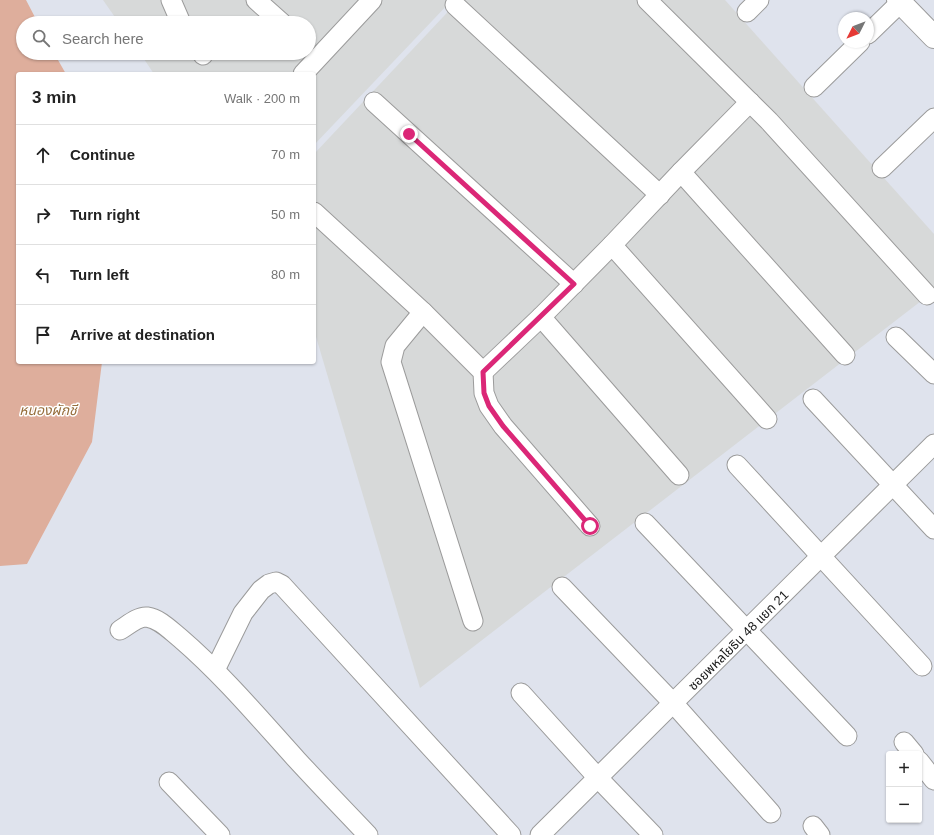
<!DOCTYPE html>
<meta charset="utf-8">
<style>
body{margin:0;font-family:Arial,"Noto Sans Thai",sans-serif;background:#f6f6f6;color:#222}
.controls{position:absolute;right:12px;bottom:12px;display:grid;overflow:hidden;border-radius:4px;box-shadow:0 1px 3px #0004}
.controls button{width:36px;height:36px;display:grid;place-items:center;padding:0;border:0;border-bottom:1px solid #e0e0e0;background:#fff;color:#222;font:20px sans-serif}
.compass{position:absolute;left:838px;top:12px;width:36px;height:36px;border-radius:50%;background:#fff;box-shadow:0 1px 3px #0004;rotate:228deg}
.stop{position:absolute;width:12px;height:12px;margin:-9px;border:3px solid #db2777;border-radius:50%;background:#fff}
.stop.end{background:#db2777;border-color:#fff;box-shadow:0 1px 4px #0008}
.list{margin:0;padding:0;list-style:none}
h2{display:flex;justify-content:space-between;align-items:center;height:52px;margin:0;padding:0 16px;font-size:17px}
h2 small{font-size:13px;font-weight:400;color:#767676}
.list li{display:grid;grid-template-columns:26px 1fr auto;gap:12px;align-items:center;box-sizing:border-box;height:60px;padding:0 16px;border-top:1px solid #e0e0e0}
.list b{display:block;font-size:15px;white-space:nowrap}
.list em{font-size:13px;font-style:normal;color:#767676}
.icon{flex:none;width:22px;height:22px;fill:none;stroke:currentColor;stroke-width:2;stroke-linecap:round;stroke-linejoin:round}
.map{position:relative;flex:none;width:934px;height:835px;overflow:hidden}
.search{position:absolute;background:#fff;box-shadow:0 1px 3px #0004;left:16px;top:16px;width:300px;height:44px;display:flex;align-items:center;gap:10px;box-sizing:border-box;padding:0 14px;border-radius:22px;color:#767676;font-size:15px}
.panel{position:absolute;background:#fff;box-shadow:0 1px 3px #0004;left:16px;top:72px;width:300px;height:292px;border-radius:4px}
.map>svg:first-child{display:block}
</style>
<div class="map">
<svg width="934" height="835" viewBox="0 0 934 835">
<rect width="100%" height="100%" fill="#dfe3ed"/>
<g fill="#d7d9d9">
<path d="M103,0h349l-138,145v-71h-160l-14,-21h169v-30h-190z"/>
<path d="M459,0h266l209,234v57l-514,397 -106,-358v-176z"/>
</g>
<path fill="#deae9c" d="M0,0h26l12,23h-15v30h31l12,21h-48v288h84l-10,80 -65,122 -27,2z"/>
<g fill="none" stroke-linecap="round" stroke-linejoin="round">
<g stroke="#9b9b9b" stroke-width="21">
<g id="minor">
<path d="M171,0l10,23"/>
<path d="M256,0l26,23"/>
<path d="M647,0l122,121 158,174"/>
<path d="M455,5l205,190"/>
<path d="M747,12l12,-12"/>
<path d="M868,34l35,-34"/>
<path d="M202,53l1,2"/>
<path d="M303,74l69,-74"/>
<path d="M814,87l46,-45"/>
<path d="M374,102l200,182"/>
<path d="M882,168l52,-50"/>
<path d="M681,172l164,183"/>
<path d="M314,212l109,100 60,60 1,21 5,13 14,20 87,100"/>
<path d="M612,245l155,174"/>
<path d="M423,312l-28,34 -4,16 82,259"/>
<path d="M541,317l138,158"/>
<path d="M896,337l38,37"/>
<path d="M483,372l58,-55 71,-72 69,-73 69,-70"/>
<path d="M813,399l121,130"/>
<path d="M737,465l185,201"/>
<path d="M645,523l202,213"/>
<path d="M562,587l112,117 97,109"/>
<path d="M120,630c7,-4 18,-14 27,-13 13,2 23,13 33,21 43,37 79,80 117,122 23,25 47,50 71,75"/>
<path d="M215,670l28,-57 18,-23 8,-6 7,-2 6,3 229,250"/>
<path d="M521,693l77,85 55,57"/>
<path d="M904,742l10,12"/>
<path d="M919,761l15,19"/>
<path d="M169,782l51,53"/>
<path d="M813,826l7,9"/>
<path d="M540,835l394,-391"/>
</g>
</g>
<g stroke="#9b9b9b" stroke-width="24">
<path id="tertiary" d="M898,0l36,37"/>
</g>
<use href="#minor" stroke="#fff" stroke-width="19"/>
<use href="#tertiary" stroke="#fff" stroke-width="22"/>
</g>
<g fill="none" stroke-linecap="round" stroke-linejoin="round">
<path stroke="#db2777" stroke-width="5" d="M409,134l165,150 -91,88 1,21 5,13 14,20 87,100"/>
</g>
<g text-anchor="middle" stroke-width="3" stroke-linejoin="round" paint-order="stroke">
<g font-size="13" fill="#1a1a1a" stroke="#fff">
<text transform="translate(738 640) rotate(-45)" y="5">ซอยพหลโยธิน 48 แยก 21</text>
</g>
<g font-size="14" font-style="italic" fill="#966e3c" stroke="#fff">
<text x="48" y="415">หนองผักชี</text>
</g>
</g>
</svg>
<div class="controls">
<button>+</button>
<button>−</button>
</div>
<svg class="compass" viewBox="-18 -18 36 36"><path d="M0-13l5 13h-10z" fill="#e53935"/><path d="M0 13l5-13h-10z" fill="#767676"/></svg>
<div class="stop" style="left:590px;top:526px"></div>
<div class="stop end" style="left:409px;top:134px"></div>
<div class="search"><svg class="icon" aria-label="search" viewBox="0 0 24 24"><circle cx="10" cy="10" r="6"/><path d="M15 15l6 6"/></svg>Search here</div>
<section class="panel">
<h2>3 min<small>Walk · 200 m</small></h2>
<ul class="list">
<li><svg class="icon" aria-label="ahead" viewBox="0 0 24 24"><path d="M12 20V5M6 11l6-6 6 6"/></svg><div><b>Continue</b></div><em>70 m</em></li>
<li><svg class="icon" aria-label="right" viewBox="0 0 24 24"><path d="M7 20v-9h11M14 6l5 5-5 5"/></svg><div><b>Turn right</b></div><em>50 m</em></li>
<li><svg class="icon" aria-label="left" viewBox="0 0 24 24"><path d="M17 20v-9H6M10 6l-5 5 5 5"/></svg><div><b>Turn left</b></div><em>80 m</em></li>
<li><svg class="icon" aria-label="arrive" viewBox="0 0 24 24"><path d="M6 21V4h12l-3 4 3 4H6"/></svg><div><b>Arrive at destination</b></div></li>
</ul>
</section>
</div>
